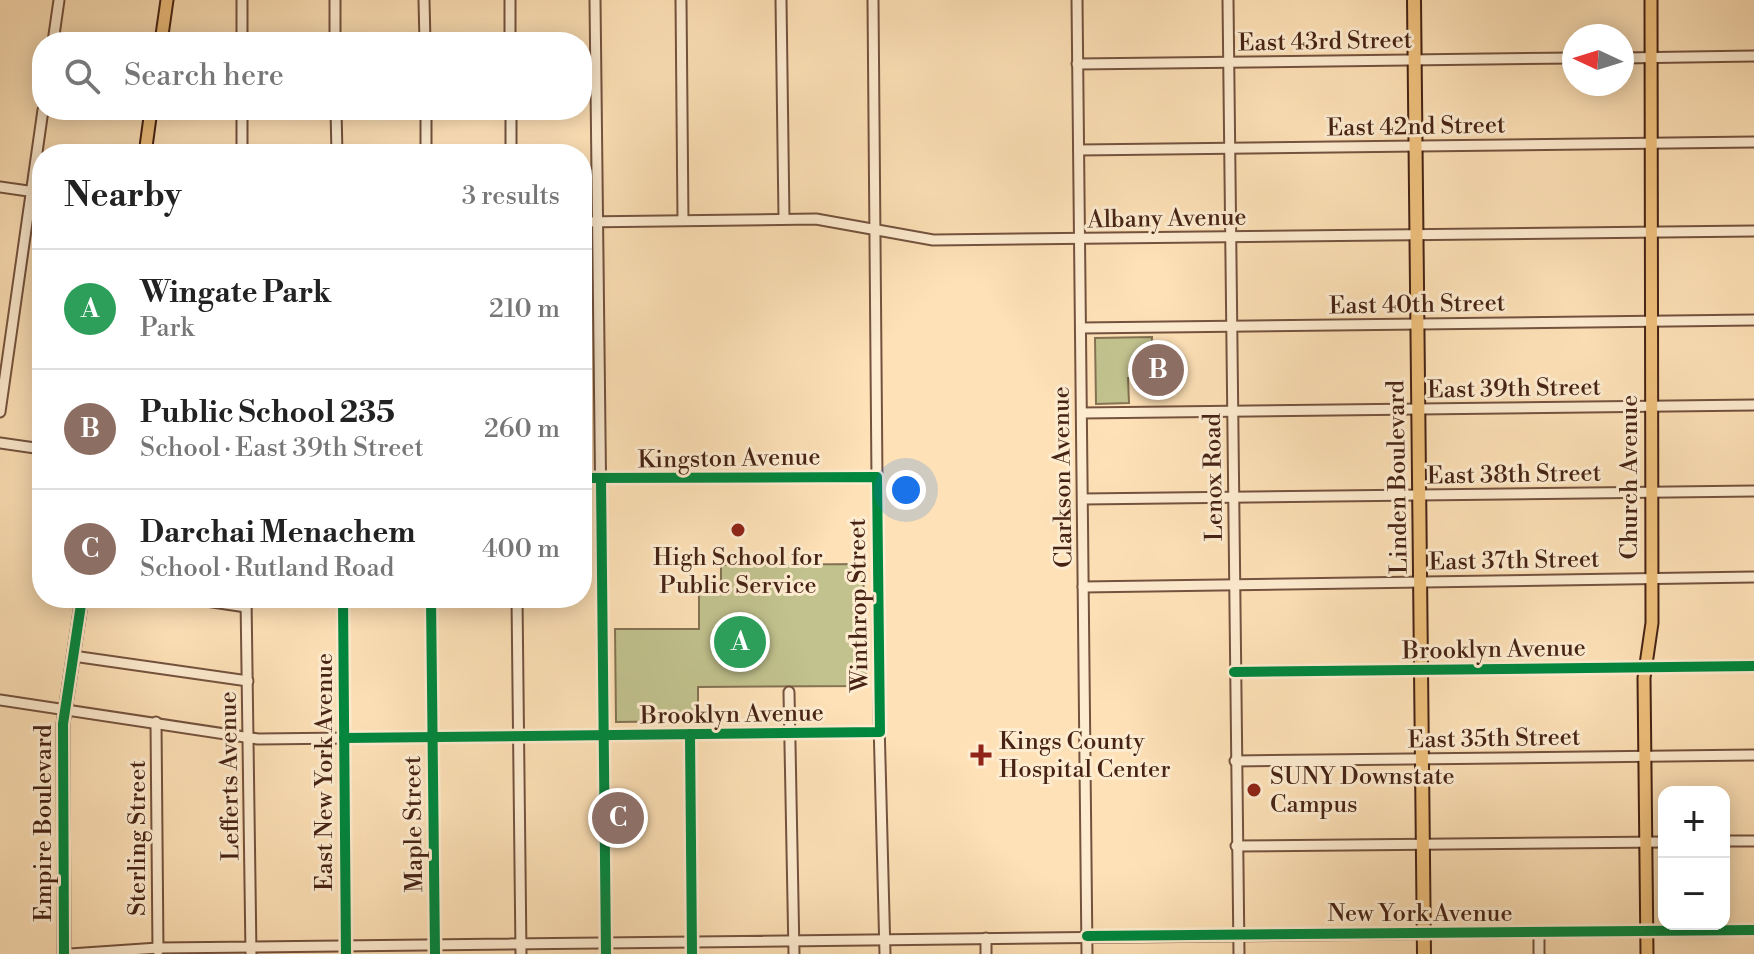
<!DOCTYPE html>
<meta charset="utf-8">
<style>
body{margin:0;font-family:"Libre Bodoni",serif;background:#f2f2f2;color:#222}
.controls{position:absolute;right:24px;bottom:24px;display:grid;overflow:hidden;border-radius:16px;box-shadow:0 4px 20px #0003}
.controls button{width:72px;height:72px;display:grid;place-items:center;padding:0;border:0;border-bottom:2px solid #e0e0e0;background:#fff;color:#222;font:40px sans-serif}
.compass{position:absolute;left:1562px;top:24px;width:72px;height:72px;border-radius:50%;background:#fff;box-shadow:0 4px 20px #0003;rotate:274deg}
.you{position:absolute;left:906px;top:490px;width:28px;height:28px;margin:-20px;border:6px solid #fff;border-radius:50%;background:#1a73e8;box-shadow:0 0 0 12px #1a73e833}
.badge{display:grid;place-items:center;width:52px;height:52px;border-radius:50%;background:#8f2418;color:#fff;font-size:26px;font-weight:700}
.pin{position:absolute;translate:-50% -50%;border:4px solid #fff;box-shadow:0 2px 8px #0006}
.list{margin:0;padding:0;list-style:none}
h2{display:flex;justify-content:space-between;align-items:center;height:104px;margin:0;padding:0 32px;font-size:34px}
h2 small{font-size:26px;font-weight:400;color:#767676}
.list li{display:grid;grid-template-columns:52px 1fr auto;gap:24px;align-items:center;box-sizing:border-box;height:120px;padding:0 32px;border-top:2px solid #e0e0e0}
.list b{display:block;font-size:30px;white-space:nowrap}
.list p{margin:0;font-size:26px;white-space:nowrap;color:#767676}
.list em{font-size:26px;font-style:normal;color:#767676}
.icon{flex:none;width:44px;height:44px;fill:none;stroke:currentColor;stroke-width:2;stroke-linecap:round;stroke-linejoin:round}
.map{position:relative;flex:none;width:1754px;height:954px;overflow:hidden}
.search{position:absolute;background:#fff;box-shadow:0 4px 20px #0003;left:32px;top:32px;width:560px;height:88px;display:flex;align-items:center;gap:20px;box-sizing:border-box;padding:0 28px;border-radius:32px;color:#767676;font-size:30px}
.panel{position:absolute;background:#fff;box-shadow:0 4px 20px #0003;left:32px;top:144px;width:560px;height:464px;border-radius:32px}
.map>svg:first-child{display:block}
</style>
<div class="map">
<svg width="1754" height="954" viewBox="0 0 1754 954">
<rect width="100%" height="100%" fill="#fee1b7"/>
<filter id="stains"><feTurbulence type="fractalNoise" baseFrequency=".0025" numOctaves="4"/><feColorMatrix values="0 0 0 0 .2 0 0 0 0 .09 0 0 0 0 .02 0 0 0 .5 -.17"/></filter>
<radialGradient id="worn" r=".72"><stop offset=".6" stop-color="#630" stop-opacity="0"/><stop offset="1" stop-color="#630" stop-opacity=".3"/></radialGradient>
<g fill="#c1c28e" stroke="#847252" stroke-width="2">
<path d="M1152,337l-2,41h-22l1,25 -33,1 -1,-66z"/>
<path d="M863,564l3,122 -168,1v34l-82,1 -1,-93h84v-37l22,2v-29z"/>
</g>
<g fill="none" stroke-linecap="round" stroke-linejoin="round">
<g stroke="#74523e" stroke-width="13">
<g id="minor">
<path d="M242,0v42"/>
<path d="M335,0v42"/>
<path d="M424,0l1,42"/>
<path d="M510,0v42"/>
<path d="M595,0l11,954"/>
<path d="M681,0l2,220"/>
<path d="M781,0l3,219"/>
<path d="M873,0l6,722 6,232"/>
<path d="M1077,0l10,954"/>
<path d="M1228,0l11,954"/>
<path d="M53,42l6,-42"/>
<path d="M1622,58l132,-2"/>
<path d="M1077,64l497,-6"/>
<path d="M242,110v44"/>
<path d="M336,110l1,44"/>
<path d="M426,110v44"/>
<path d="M511,110v44"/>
<path d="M1079,150l675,-8"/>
<path d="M0,187l42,6"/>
<path d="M582,222l234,-3 117,21 821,-9"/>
<path d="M1081,328l673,-8"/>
<path d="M0,412l43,-302"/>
<path d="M1082,413l672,-8"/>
<path d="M0,443l42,6"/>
<path d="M582,478l295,-1"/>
<path d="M1083,499l671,-8"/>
<path d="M1083,587l671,-10"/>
<path d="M186,598l60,9"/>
<path d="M246,598l5,356"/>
<path d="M343,598l3,356"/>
<path d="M431,598l4,356"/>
<path d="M517,598l4,356"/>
<path d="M73,656l175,25"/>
<path d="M1234,672l520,-6"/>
<path d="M789,692l5,262"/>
<path d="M0,700l258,39 622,-7"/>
<path d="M156,722l2,229"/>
<path d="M690,734l2,220"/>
<path d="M1235,761l519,-6"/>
<path d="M1724,841h30"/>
<path d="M1236,846l428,-4"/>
<path d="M1539,932v22"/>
<path d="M986,938v16"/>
<path d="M70,954l88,-6 1596,-18"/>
</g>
</g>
<g stroke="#462315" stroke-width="15">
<g id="major">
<path d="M161,42l6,-42"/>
<path d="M145,154l6,-44"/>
<path d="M64,954l-1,-230 19,-126"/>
<path d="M1647,954l-3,-276 8,-55 -1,-623"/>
</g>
</g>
<g stroke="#462315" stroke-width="16">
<path id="highway" d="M1414,0l10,954"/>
</g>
<use href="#minor" stroke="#feecd0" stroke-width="9"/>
<use href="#major" stroke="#efc07c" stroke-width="11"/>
<use href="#highway" stroke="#efc07c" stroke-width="12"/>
<g stroke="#feecd0" stroke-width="15">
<g id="cycleway">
<path d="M601,479l5,475"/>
<path d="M343,598l3,356"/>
<path d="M431,598l4,356"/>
<path d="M1234,672l520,-6"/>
<path d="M690,734l2,220"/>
<path d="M344,738l536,-6 -3,-255 -295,1"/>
<path d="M1087,936l667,-6"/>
<path d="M64,954l-1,-230 19,-126"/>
</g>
</g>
<use href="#cycleway" stroke="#00873e" stroke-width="10"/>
</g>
<g fill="#8f2418" stroke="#feecd0" stroke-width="3">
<circle cx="738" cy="530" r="8"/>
<path d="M977 743h8v8h8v8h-8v8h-8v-8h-8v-8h8z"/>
<circle cx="1254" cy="790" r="8"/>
</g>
<g text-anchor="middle" stroke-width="6" stroke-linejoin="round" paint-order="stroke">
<g font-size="24" fill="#462315" stroke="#feecd0">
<text transform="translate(1325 41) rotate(-1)" y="8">East 43rd Street</text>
<text transform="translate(1416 126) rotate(-1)" y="8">East 42nd Street</text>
<text transform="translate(1167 218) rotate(-1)" y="8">Albany Avenue</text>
<text transform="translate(1417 304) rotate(-1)" y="8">East 40th Street</text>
<text transform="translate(1514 388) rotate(-1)" y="8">East 39th Street</text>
<text transform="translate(729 458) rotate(-1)" y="8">Kingston Avenue</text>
<text transform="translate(1514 474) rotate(-1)" y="8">East 38th Street</text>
<text transform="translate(1062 477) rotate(-91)" y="8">Clarkson Avenue</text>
<text transform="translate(1213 477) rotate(-91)" y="8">Lenox Road</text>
<text transform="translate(1397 477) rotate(-91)" y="8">Linden Boulevard</text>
<text transform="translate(1629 477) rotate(-90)" y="8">Church Avenue</text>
<text transform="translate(1514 560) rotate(-1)" y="8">East 37th Street</text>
<text transform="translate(858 605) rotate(-91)" y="8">Winthrop Street</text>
<text transform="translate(1494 649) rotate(-1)" y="8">Brooklyn Avenue</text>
<text transform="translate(732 714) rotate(-1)" y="8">Brooklyn Avenue</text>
<text transform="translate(1494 738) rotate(-1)" y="8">East 35th Street</text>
<text transform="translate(324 772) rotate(-90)" y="8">East New York Avenue</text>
<text transform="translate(229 776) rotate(-91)" y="8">Lefferts Avenue</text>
<text transform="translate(43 823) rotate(-90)" y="8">Empire Boulevard</text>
<text transform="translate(413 824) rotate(-91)" y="8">Maple Street</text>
<text transform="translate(137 838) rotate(-90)" y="8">Sterling Street</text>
<text x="1420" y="921">New York Avenue</text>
</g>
<g font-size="24" fill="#462315" stroke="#feecd0" text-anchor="start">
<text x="738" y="565" text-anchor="middle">High School for<tspan x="738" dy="28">Public Service</tspan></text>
<text x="999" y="749">Kings County<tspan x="999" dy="28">Hospital Center</tspan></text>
<text x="1270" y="784">SUNY Downstate<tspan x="1270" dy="28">Campus</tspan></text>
</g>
</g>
<rect width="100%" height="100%" filter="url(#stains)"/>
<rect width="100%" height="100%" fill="url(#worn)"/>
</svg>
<div class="controls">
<button>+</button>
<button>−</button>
</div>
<svg class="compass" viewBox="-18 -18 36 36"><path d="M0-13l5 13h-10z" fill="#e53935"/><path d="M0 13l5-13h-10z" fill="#767676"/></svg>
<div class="you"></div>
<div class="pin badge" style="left:740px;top:642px;background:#2e9e5b">A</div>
<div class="pin badge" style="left:1158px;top:370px;background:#8d6e63">B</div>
<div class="pin badge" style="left:618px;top:818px;background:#8d6e63">C</div>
<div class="search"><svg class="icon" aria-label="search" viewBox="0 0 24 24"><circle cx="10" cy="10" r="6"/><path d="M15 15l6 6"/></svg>Search here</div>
<section class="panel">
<h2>Nearby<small>3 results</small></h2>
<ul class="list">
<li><span class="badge" style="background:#2e9e5b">A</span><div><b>Wingate Park</b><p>Park</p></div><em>210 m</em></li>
<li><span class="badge" style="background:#8d6e63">B</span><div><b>Public School 235</b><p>School · East 39th Street</p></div><em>260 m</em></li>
<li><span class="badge" style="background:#8d6e63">C</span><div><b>Darchai Menachem</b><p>School · Rutland Road</p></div><em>400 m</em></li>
</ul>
</section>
</div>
